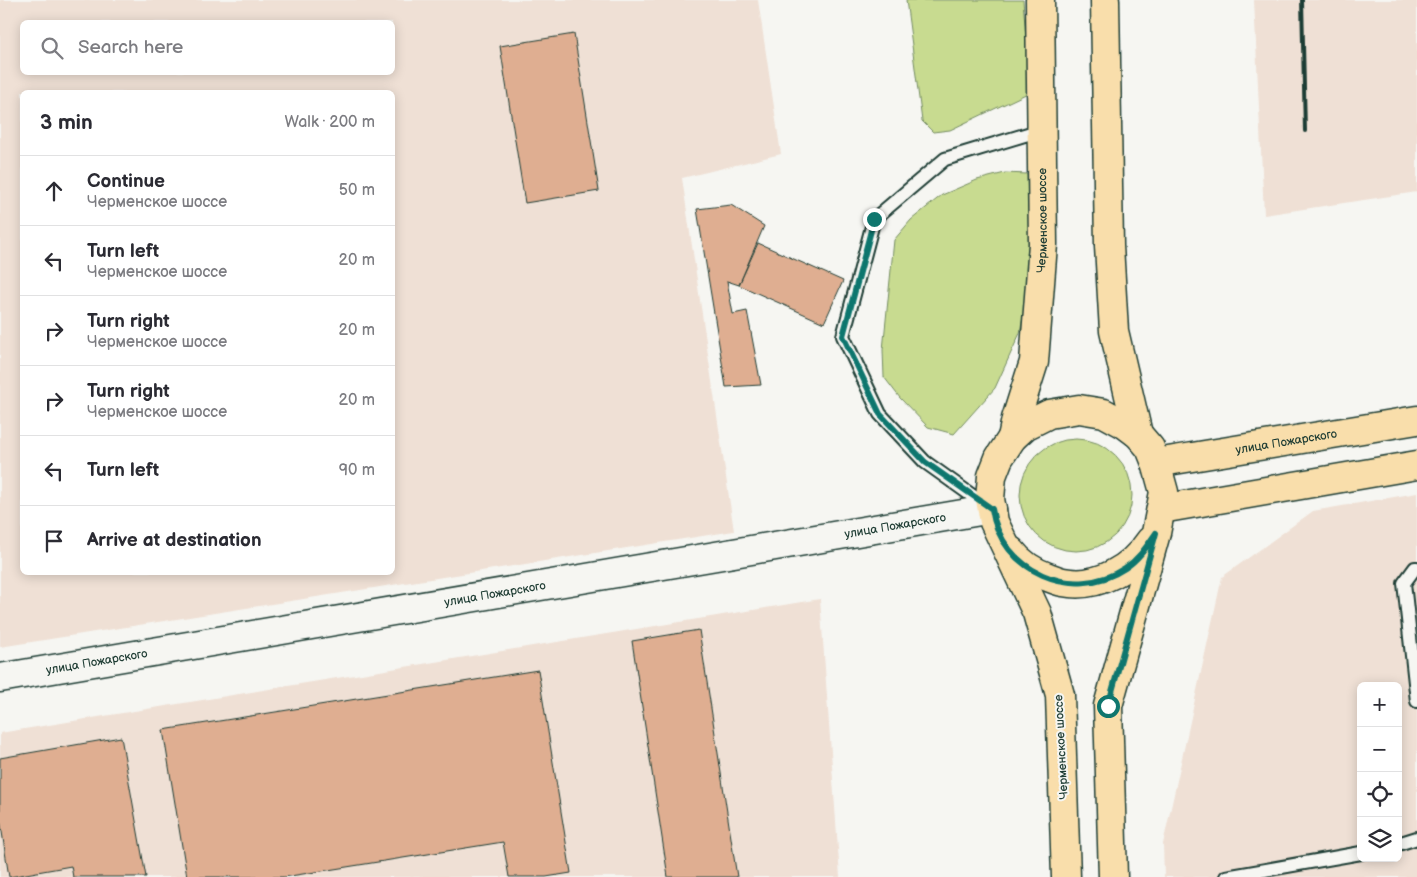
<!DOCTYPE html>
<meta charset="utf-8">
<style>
body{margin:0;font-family:"Balsamiq Sans",sans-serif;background:#f2f2f3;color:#2b2b33}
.controls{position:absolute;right:15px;bottom:15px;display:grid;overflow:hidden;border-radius:8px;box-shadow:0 2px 12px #0003}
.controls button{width:45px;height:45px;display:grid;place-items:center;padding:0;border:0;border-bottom:1px solid #e1e1e2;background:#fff;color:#2b2b33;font:25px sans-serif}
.stop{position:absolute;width:15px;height:15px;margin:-11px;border:4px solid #0f766e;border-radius:50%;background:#fff}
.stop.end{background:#0f766e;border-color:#fff;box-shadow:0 1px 5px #0008}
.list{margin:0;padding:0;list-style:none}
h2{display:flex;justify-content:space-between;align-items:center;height:65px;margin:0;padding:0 20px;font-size:21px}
h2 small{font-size:16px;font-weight:400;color:#7c7c81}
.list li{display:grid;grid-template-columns:32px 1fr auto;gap:15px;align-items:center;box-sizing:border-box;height:70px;padding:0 20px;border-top:1px solid #e1e1e2}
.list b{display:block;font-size:19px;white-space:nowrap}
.list p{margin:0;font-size:16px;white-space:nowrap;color:#7c7c81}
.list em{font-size:16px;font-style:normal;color:#7c7c81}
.icon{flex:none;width:28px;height:28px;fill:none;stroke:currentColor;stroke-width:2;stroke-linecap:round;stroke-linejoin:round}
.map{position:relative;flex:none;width:1417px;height:877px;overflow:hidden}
.search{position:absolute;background:#fff;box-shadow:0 2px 12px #0003;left:20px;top:20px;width:375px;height:55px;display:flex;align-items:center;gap:12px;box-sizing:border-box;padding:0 18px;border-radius:8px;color:#7c7c81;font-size:19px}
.panel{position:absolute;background:#fff;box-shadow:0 2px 12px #0003;left:20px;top:90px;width:375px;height:485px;border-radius:8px}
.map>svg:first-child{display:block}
</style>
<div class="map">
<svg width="1417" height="877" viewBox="0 0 1417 877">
<rect width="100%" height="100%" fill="#f6f6f2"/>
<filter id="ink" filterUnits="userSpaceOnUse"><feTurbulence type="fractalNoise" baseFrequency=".02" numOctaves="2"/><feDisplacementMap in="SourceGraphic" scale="10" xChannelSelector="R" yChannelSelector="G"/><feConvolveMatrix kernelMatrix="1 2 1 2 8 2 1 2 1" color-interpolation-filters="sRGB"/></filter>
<g filter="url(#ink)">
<g fill="#efe0d5" fill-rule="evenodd">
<path d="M0,0h758l23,154 -99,24 52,353 -734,116zM22,22h370v50h-370zM22,92h370v480h-370z"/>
<path d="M1254,0h163v192l-153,23z"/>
<path d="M1417,493v384h-253l-1,-33 59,-267 91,-66zM1361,686h37v172h-37z"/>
<path d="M820,599l20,278h-840v-144z"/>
</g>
<g fill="#c8db90" stroke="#748c62">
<path d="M906,0h117l7,92 -80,38 -17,2 -11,-11z"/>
<path d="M1005,173l22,1 4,101 -11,58 -25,55 -41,46 -26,-7 -28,-29 -16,-21 -1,-27 11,-110 17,-20 31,-25 35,-15z"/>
<circle cx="1076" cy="495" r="56"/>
</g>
<g fill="#dfae91" stroke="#1f3d34">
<path d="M574,34l25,157 -74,12 -25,-157z"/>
<path d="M731,205l33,21 -25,59 -12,-4 6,33 14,-3 14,74 -35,2 -29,-178z"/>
<path d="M758,243l85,38 -19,42 -85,-38z"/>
<path d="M699,630l38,247h-69l-36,-236z"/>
<path d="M538,670l33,203 -25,4h-37l-6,-35 -219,35h-97l-24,-147z"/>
<path d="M121,737l25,140h-73l-2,-11 -62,11 -9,-58v-61z"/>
</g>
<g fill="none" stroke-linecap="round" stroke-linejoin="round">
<g stroke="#1f3d34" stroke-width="16">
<g id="service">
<path d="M988,507l-63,-45 -45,-48 -37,-78 31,-117 71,-60 96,-29"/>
<path d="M1417,568h-2l-11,15 13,118"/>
<path d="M1398,844l19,-6"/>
<path d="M1226,877l135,-24"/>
</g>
</g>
<g stroke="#1f3d34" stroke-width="31">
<g id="tertiary">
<path id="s1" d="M0,678l992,-169"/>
</g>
</g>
<g stroke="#1f3d34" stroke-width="31">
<g id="primary">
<path d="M1105,0l4,246 5,85 24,103"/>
<path id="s2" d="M1012,438l4,-19 18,-57 9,-118 -3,-244"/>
<path id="s3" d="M1156,463l261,-43"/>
<path d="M1161,509l256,-44"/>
<path d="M1011,551c9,12 23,21 37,26 5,2 10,4 15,5 35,7 69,-14 87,-41"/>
<path d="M1066,877l-6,-182 -23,-82 -43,-91 -4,-23 2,-23 7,-18 13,-20 13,-12 24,-12 30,-5 25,4 22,12 12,9 12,14 6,15 8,29 -8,41 -48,173 5,171"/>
</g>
</g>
<use href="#service" stroke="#f6f6f2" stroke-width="12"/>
<use href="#tertiary" stroke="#f6f6f2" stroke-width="28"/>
<use href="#primary" stroke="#f9deab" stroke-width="28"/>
<path stroke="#1f3d34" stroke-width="4" d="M1302,0l3,131"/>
</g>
</g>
<g fill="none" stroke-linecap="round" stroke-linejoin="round" filter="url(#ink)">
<path stroke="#0f766e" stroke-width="6" d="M874,219l-31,117 37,78 45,48 67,47c9,62 81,94 133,59 14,-9 22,-22 31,-35l-48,173"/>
</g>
<g text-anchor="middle" stroke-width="4" stroke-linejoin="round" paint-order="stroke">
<g font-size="12" fill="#1f3d34" stroke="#f6f6f2">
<text dy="4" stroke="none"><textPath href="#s2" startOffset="221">Черменское шоссе</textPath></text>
<text dy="4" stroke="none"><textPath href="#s3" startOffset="132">улица Пожарского</textPath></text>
<text dy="4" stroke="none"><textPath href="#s1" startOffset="908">улица Пожарского</textPath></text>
<text dy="4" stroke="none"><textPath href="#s1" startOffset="502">улица Пожарского</textPath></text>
<text dy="4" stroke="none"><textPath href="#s1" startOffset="98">улица Пожарского</textPath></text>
<text transform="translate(1061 747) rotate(-93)" y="4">Черменское шоссе</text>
</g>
</g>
</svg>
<div class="controls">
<button>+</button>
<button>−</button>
<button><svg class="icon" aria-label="locate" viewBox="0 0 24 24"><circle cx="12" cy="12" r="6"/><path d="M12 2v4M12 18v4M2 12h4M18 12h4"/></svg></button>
<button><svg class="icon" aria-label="layers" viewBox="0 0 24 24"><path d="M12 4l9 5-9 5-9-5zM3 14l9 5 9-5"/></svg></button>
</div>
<div class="stop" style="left:1108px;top:706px"></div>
<div class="stop end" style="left:874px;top:219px"></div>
<div class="search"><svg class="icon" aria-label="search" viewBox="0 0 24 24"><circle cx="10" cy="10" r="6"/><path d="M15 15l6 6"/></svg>Search here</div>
<section class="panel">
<h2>3 min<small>Walk · 200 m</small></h2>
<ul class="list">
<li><svg class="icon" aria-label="ahead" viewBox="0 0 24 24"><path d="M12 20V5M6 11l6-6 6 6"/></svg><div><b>Continue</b><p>Черменское шоссе</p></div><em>50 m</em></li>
<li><svg class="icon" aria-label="left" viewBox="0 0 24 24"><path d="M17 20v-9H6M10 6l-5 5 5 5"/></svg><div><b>Turn left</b><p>Черменское шоссе</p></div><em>20 m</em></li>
<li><svg class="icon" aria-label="right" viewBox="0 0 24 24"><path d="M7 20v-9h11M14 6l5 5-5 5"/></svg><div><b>Turn right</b><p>Черменское шоссе</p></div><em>20 m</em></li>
<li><svg class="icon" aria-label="right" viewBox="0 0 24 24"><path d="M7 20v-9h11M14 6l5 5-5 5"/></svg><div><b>Turn right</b><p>Черменское шоссе</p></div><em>20 m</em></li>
<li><svg class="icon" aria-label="left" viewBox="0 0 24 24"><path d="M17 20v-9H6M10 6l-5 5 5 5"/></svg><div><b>Turn left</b></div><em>90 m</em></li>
<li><svg class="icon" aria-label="arrive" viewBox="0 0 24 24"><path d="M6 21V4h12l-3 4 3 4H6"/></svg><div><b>Arrive at destination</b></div></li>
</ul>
</section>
</div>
